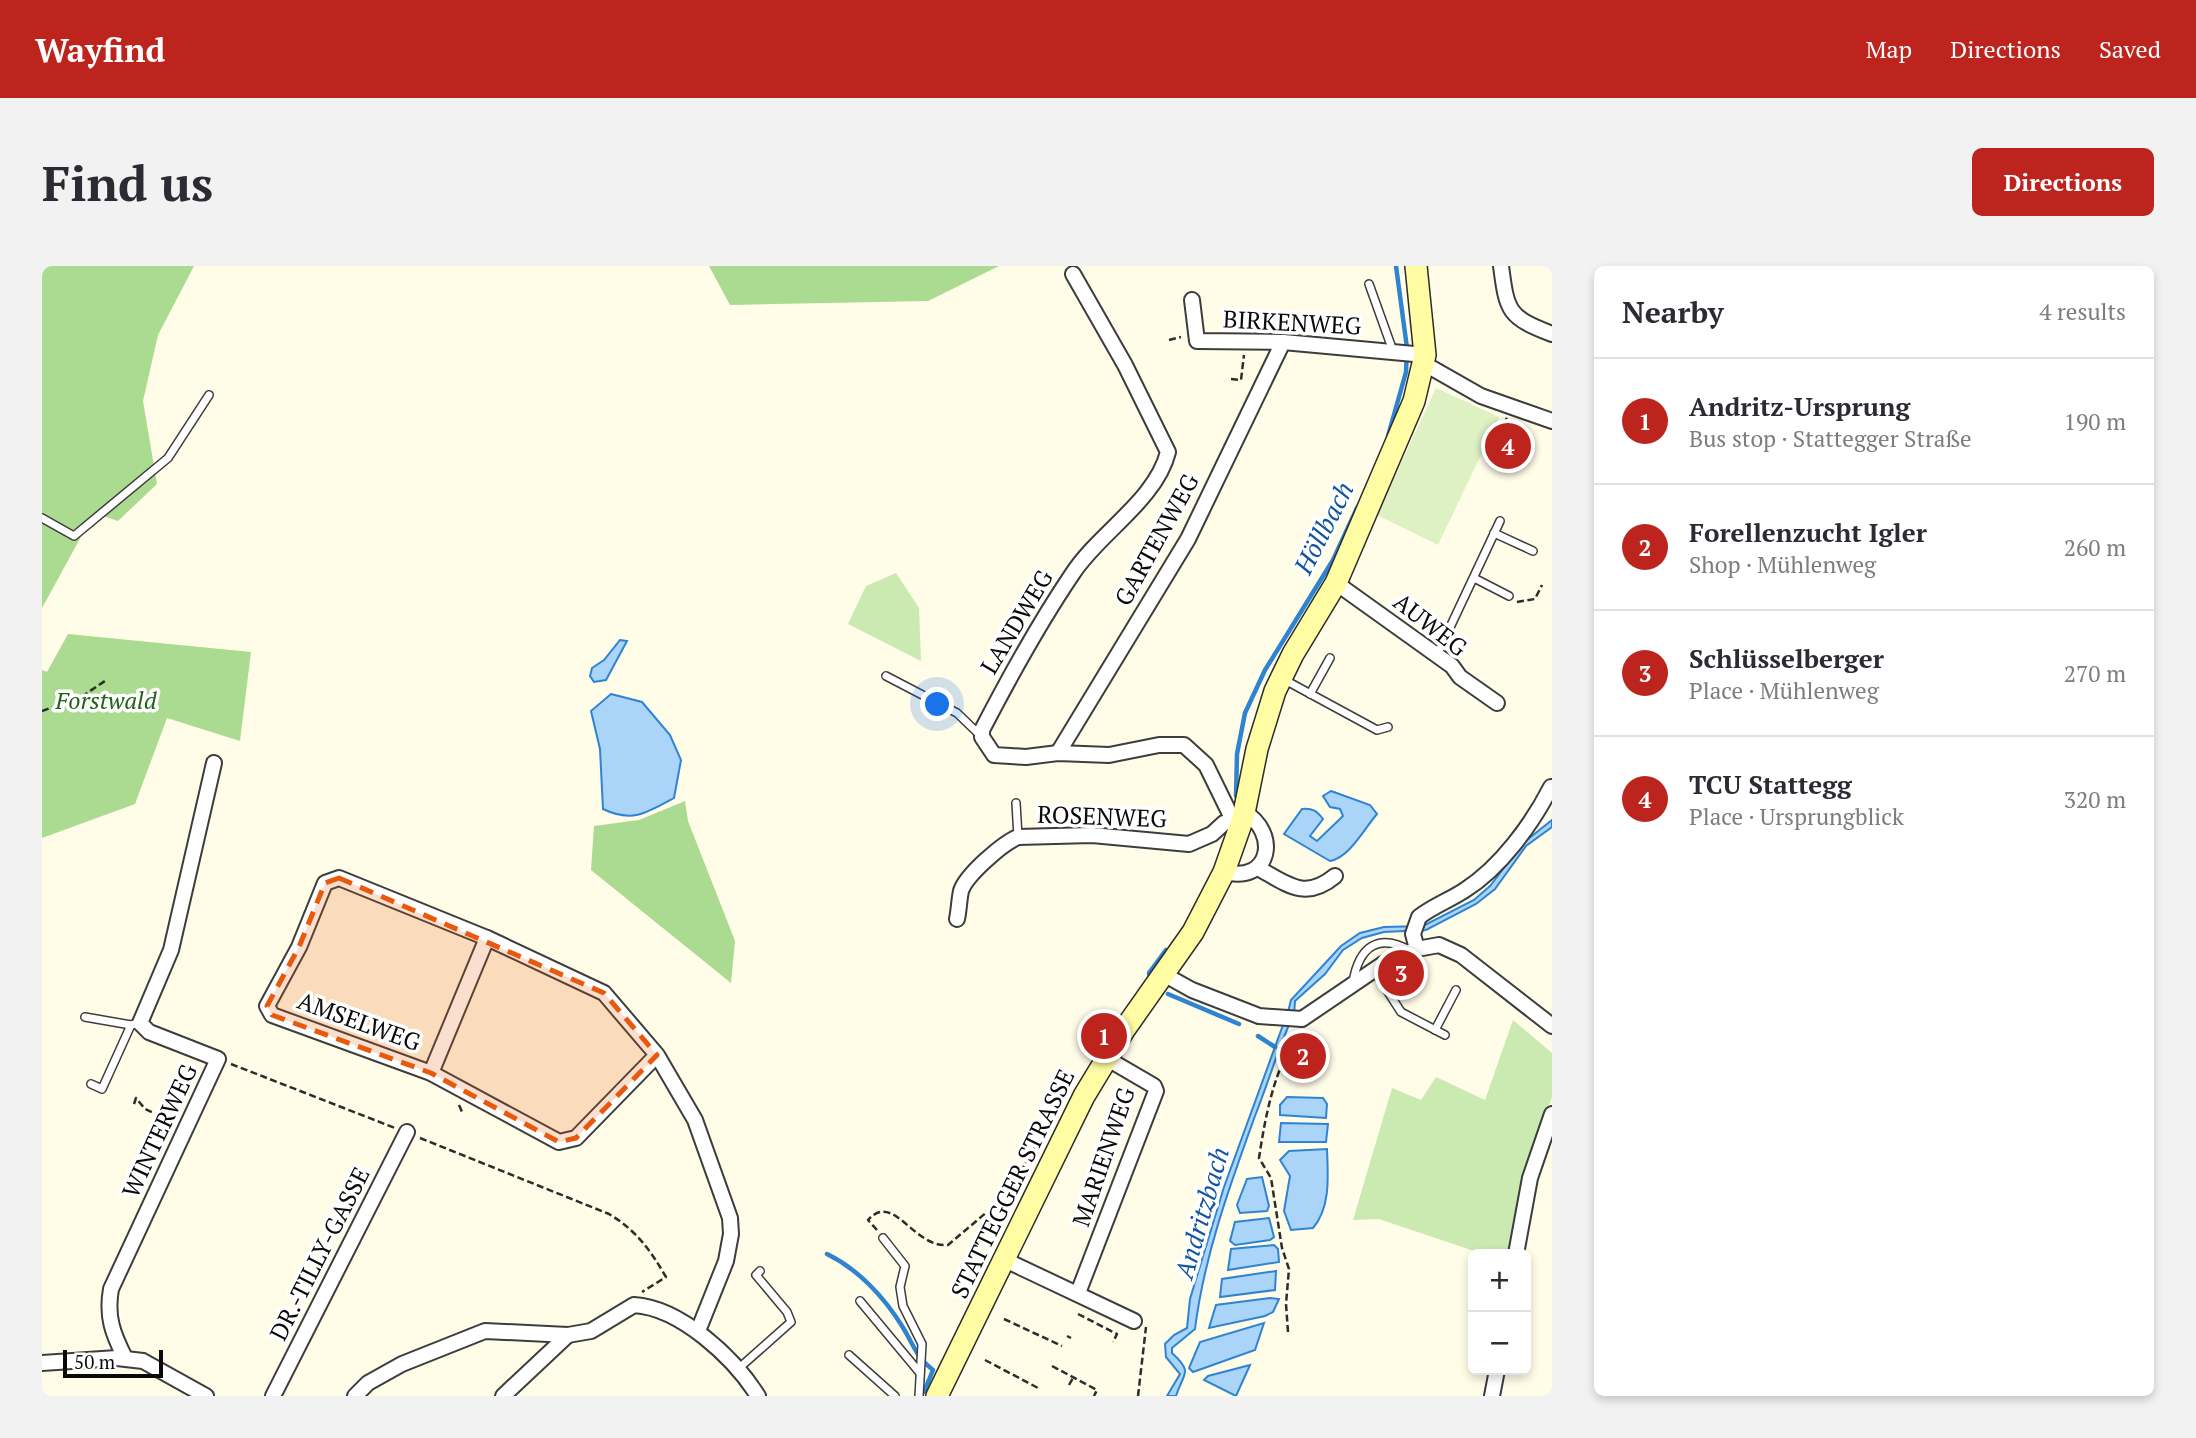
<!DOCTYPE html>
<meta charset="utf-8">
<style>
body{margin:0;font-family:"PT Serif",serif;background:#f2f2f3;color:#2b2b33}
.controls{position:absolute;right:21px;bottom:21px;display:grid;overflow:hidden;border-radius:10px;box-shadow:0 4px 10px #0003}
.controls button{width:63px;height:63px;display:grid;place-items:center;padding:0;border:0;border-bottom:2px solid #e1e1e2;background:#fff;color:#2b2b33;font:35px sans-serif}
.scale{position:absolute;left:21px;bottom:18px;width:100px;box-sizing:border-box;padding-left:7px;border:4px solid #0a0a0a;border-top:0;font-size:19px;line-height:24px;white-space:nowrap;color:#0a0a0a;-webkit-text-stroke:5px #fff;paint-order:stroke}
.you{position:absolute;left:896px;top:439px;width:24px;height:24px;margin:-18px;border:5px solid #fff;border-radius:50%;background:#1a73e8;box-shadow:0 0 0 10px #1a73e833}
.badge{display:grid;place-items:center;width:46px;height:46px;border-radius:50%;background:#be241e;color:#fff;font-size:23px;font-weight:700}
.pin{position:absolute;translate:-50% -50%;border:4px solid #fff;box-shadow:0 2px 7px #0006}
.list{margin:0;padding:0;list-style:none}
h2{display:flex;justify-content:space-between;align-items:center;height:91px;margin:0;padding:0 28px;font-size:30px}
h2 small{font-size:23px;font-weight:400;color:#7c7c81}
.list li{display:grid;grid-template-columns:46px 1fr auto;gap:21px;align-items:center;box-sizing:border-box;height:126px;padding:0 28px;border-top:2px solid #e1e1e2}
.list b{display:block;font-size:26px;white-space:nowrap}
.list p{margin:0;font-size:23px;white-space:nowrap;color:#7c7c81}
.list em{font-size:23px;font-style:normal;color:#7c7c81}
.map{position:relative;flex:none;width:1510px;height:1130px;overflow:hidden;border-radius:10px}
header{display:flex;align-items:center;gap:42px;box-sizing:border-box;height:98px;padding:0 35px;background:#be241e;color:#fff}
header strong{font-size:33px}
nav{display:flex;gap:38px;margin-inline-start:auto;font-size:24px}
.intro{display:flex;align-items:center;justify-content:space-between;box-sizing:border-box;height:168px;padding:0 42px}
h1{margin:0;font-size:49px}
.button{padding:18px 32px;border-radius:10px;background:#be241e;color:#fff;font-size:24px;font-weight:700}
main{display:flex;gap:42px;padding:0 42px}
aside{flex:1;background:#fff;border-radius:10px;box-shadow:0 4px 10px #0003}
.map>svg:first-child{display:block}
</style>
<header>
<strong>Wayfind</strong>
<nav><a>Map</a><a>Directions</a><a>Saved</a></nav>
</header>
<div class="intro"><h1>Find us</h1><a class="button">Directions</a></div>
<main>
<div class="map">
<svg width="1510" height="1130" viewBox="0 0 1510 1130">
<rect width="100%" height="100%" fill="#fffce8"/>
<g fill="#caeab1">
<path d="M854,307l23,35 2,53 -73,-37 18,-38z"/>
<path d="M1471,754l39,33v44l-32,91 -10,66h-27l-104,-35 -26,1 39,-132 29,12 15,-23 49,23z"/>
</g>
<g fill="#abdb90">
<path d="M0,0h152l-36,69 -15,66 14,83 -39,37 -24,-8 -52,95z"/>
<path d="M667,0h290l-71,35 -198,4z"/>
<path d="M26,368l183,18 -11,89 -73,-23 -32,86 -93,34v-168l5,2z"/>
<path d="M643,535l3,20 47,120 -4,42 -140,-113 3,-44 45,-6z"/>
</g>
<path fill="#ddf1c3" d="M1394,122l63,29 -61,128 -61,-30z"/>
<g fill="#aad5f8" stroke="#2f84d2" stroke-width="2">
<path d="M578,374l7,1 -21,39 -12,2 -4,-6 2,-8 12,-8z"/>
<path d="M569,428l31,8 28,33 11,25 -7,38c-27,15 -42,25 -71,11l-3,-60 -9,-38z"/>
<path d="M1289,525l39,14 7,9c-13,15 -27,43 -47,47l-46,-27 18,-25c11,-1 15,2 21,10l-13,17 7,5 26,-25 -3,-7 -10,-2 -7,-11z"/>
<path d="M1510,554v7l-26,19 -31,43 -19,15 -50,26 -42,2 -22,6 -19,12 -18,24 -30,27 -1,15h-7l4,-16 50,-54 19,-13 24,-6 39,-1 51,-26 16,-14 33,-43z"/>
<path d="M1241,759h6c-13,30 -22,61 -34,91 -25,69 -51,140 -60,213l-23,19v5c22,20 11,20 4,43h-9l13,-22 -14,-17 -1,-13 9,-9 13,-7 3,-29 34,-112z"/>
<path d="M1245,831l36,1 4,6 -1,14 -46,-3v-10z"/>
<path d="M1239,857l47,1 -2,18h-47z"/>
<path d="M1285,883c1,26 4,58 -14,79l-22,2 -7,-19 6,-35 -10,-16 9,-9z"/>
<path d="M1220,911l7,29 -2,5 -27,2 -3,-8 10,-26z"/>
<path d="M1227,952l5,19 -4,3 -35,5 -5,-4 5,-19z"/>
<path d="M1232,979l4,4 1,13 -51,8 3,-21z"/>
<path d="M1234,1005l-1,19 -55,7 2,-18z"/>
<path d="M1228,1032l9,1 -6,13 -8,4 -56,12 7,-23z"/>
<path d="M1222,1057l-9,27 -62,22 -4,-4 11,-26z"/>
<path d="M1208,1099l-14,31 -32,-16 4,-4z"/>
</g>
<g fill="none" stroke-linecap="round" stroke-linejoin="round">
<g stroke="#2f84d2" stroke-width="4.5">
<path d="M1346,170l18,-64 1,-24 -11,-82"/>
<path d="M1194,530l1,-42 8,-41 20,-43 68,-110 24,-52"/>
<path d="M1108,713l-1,-6 17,-23"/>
<path d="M1126,728l71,30"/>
<path d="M1216,770l17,11"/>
<path d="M785,988c31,15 57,43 75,72 12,19 13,30 31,44l-9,22"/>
</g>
<g stroke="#3d3d3d" stroke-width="10">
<g id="service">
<path d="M1327,18l24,67"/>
<path d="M0,252l32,18 94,-78 41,-63"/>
<path d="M1452,267l39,18"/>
<path d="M1432,312l35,18"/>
<path d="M1395,389l63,-134"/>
<path d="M844,410l71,37 25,24"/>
<path d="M1241,413l94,51 11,-3"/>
<path d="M1268,428l20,-36"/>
<path d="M974,537l2,34"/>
<path d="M1332,704l27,42 44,23"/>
<path d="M1311,716c6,-35 25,-50 58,-31"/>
<path d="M43,751l46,8"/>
<path d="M1393,764l21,-40"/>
<path d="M49,818l11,5 29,-64 9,-2"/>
<path d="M841,972l22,28 -5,21 3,19 19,38 -3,52"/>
<path d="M818,1035l60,72"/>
<path d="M807,1089l46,41"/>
<path d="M696,1103l53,-47 -4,-10 -31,-37 4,-4"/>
</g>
</g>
<g stroke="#3d3d3d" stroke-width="18">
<g id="minor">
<path d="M1459,0c6,46 7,51 51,68"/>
<path d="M1031,8l52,91 43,87c-12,48 -69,81 -95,121 -34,50 -63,103 -91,157v7l12,18 32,2 32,-4 51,2 50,-10h25l22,20 24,49 13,4"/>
<path d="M1150,34l5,41 86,1 142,13"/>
<path d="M1381,97l58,33 71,25"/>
<path d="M1294,317l116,83 8,11 37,26"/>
<path d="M1016,487l130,-214 95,-197"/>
<path d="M1216,602c29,16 47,33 77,8"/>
<path d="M1182,606c48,12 55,-40 20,-60"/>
<path d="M915,653c2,-9 2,-19 4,-28 5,-16 42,-48 57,-54l74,-2 97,9 23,-10 12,-11 19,-5"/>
<path d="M1375,683l-4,-15 6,-17c14,-11 31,-17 46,-27 36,-23 67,-66 86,-103"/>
<path d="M1123,709l27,15 67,26 43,3 81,-55 34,-15 22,-4 22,10 91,71"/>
<path d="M615,789l-81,83 -17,4 -128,-69 -159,-58 -5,-9 32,-59 26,-64 14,-5 148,60 117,55 53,62 38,65 35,98 1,16 -5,27 -28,70"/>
<path d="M389,807l56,-135"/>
<path d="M1474,988l14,-76 22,-64"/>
<path d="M961,993l131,62"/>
<path d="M1036,1027l78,-202 -2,-5 -48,-28"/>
<path d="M83,1092c-12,-24 -19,-41 -14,-69l107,-230 -69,-27 -9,-9 31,-73 43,-187"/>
<path d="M0,1097l75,-5 26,3 63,35"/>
<path d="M231,1130l134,-264"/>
<path d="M313,1130l13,-13 34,-19 83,-33 83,4 23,-4 43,-26c47,3 100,53 124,91"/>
<path d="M461,1130l65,-61"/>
<path d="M1450,1130l5,-26"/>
</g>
</g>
<g stroke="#2c2c2c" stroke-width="24">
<path id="secondary" d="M895,1130l147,-300 40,-66 69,-98 31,-60 19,-54 14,-69 18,-58 18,-37 43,-71 78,-182 11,-46 -9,-89"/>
</g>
<g stroke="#2c2c2c" stroke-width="2.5" stroke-dasharray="7 3.5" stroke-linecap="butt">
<path d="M1127,74l12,-3"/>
<path d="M1189,113l10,1 3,-25"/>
<path d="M1453,172l12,-20"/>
<path d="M1475,336l18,-3 7,-14"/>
<path d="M0,445l39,-14 24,-16"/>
<path d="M189,798l164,64"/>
<path d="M92,838l2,-6 9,11 29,13"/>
<path d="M417,839l4,9"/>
<path d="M378,872l189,76c27,16 42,37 57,63l-24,15"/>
<path d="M835,964l-9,-10c26,-29 45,28 80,25l59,-50 29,-50 9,-7"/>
<path d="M1036,1048l39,20 -4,8"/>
<path d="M962,1053l58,27"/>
<path d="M1246,1066l-2,-28 3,-35 -7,-21 -11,-70 -12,-20c7,-46 15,-86 39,-126"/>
<path d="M1025,1070l4,2"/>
<path d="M943,1094l55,29"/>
<path d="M1010,1100l45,24 -3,6"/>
<path d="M1027,1119l4,-7"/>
<path d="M1096,1130l8,-69"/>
</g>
<use href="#service" stroke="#fff" stroke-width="7"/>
<use href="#minor" stroke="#fff" stroke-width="14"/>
<use href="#secondary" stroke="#fffca3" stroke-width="21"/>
</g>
<path fill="#e8590c" fill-opacity="0.2" stroke="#e8590c" stroke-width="5" stroke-dasharray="14 9" stroke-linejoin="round" d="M297,612l265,115 53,62 -81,83 -17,4 -128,-69 -159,-58 -5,-9 32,-59 26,-64z"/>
<g text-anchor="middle" stroke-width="7" stroke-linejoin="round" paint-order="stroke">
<g font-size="24" fill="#0a0a0a" stroke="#fff">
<text transform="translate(1250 57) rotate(3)" y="8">BIRKENWEG</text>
<text transform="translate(1115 274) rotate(-61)" y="8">GARTENWEG</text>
<text transform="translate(975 356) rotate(-59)" y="8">LANDWEG</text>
<text transform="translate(1388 359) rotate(38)" y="8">AUWEG</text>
<text transform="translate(1060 551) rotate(2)" y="8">ROSENWEG</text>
<text transform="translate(317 756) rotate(20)" y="8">AMSELWEG</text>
<text transform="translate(118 865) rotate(-65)" y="8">WINTERWEG</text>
<text transform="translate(1062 891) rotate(-71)" y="8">MARIENWEG</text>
<text transform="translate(971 918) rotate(-64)" y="8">STATTEGGER STRASSE</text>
<text transform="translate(278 988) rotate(-63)" y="8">DR.-TILLY-GASSE</text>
</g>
<g font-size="24" font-style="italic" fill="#23631a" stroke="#fff">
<text x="64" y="443">Forstwald</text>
</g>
<g font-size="26" font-style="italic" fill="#11559f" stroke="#fff">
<text transform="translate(1282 262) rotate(-63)" y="9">Höllbach</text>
<text transform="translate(1160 947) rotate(-74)" y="9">Andritzbach</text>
</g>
</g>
</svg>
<div class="controls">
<button>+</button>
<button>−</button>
</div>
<div class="scale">50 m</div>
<div class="you"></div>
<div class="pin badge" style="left:1062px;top:770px">1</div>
<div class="pin badge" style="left:1261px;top:790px">2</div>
<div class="pin badge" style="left:1359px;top:707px">3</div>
<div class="pin badge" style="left:1466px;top:180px">4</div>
</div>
<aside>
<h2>Nearby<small>4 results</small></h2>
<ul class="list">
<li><span class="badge">1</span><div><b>Andritz-Ursprung</b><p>Bus stop · Stattegger Straße</p></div><em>190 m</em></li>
<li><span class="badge">2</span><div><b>Forellenzucht Igler</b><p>Shop · Mühlenweg</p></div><em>260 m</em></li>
<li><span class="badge">3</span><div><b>Schlüsselberger</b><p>Place · Mühlenweg</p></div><em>270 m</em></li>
<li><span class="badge">4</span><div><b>TCU Stattegg</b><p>Place · Ursprungblick</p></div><em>320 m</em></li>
</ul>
</aside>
</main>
